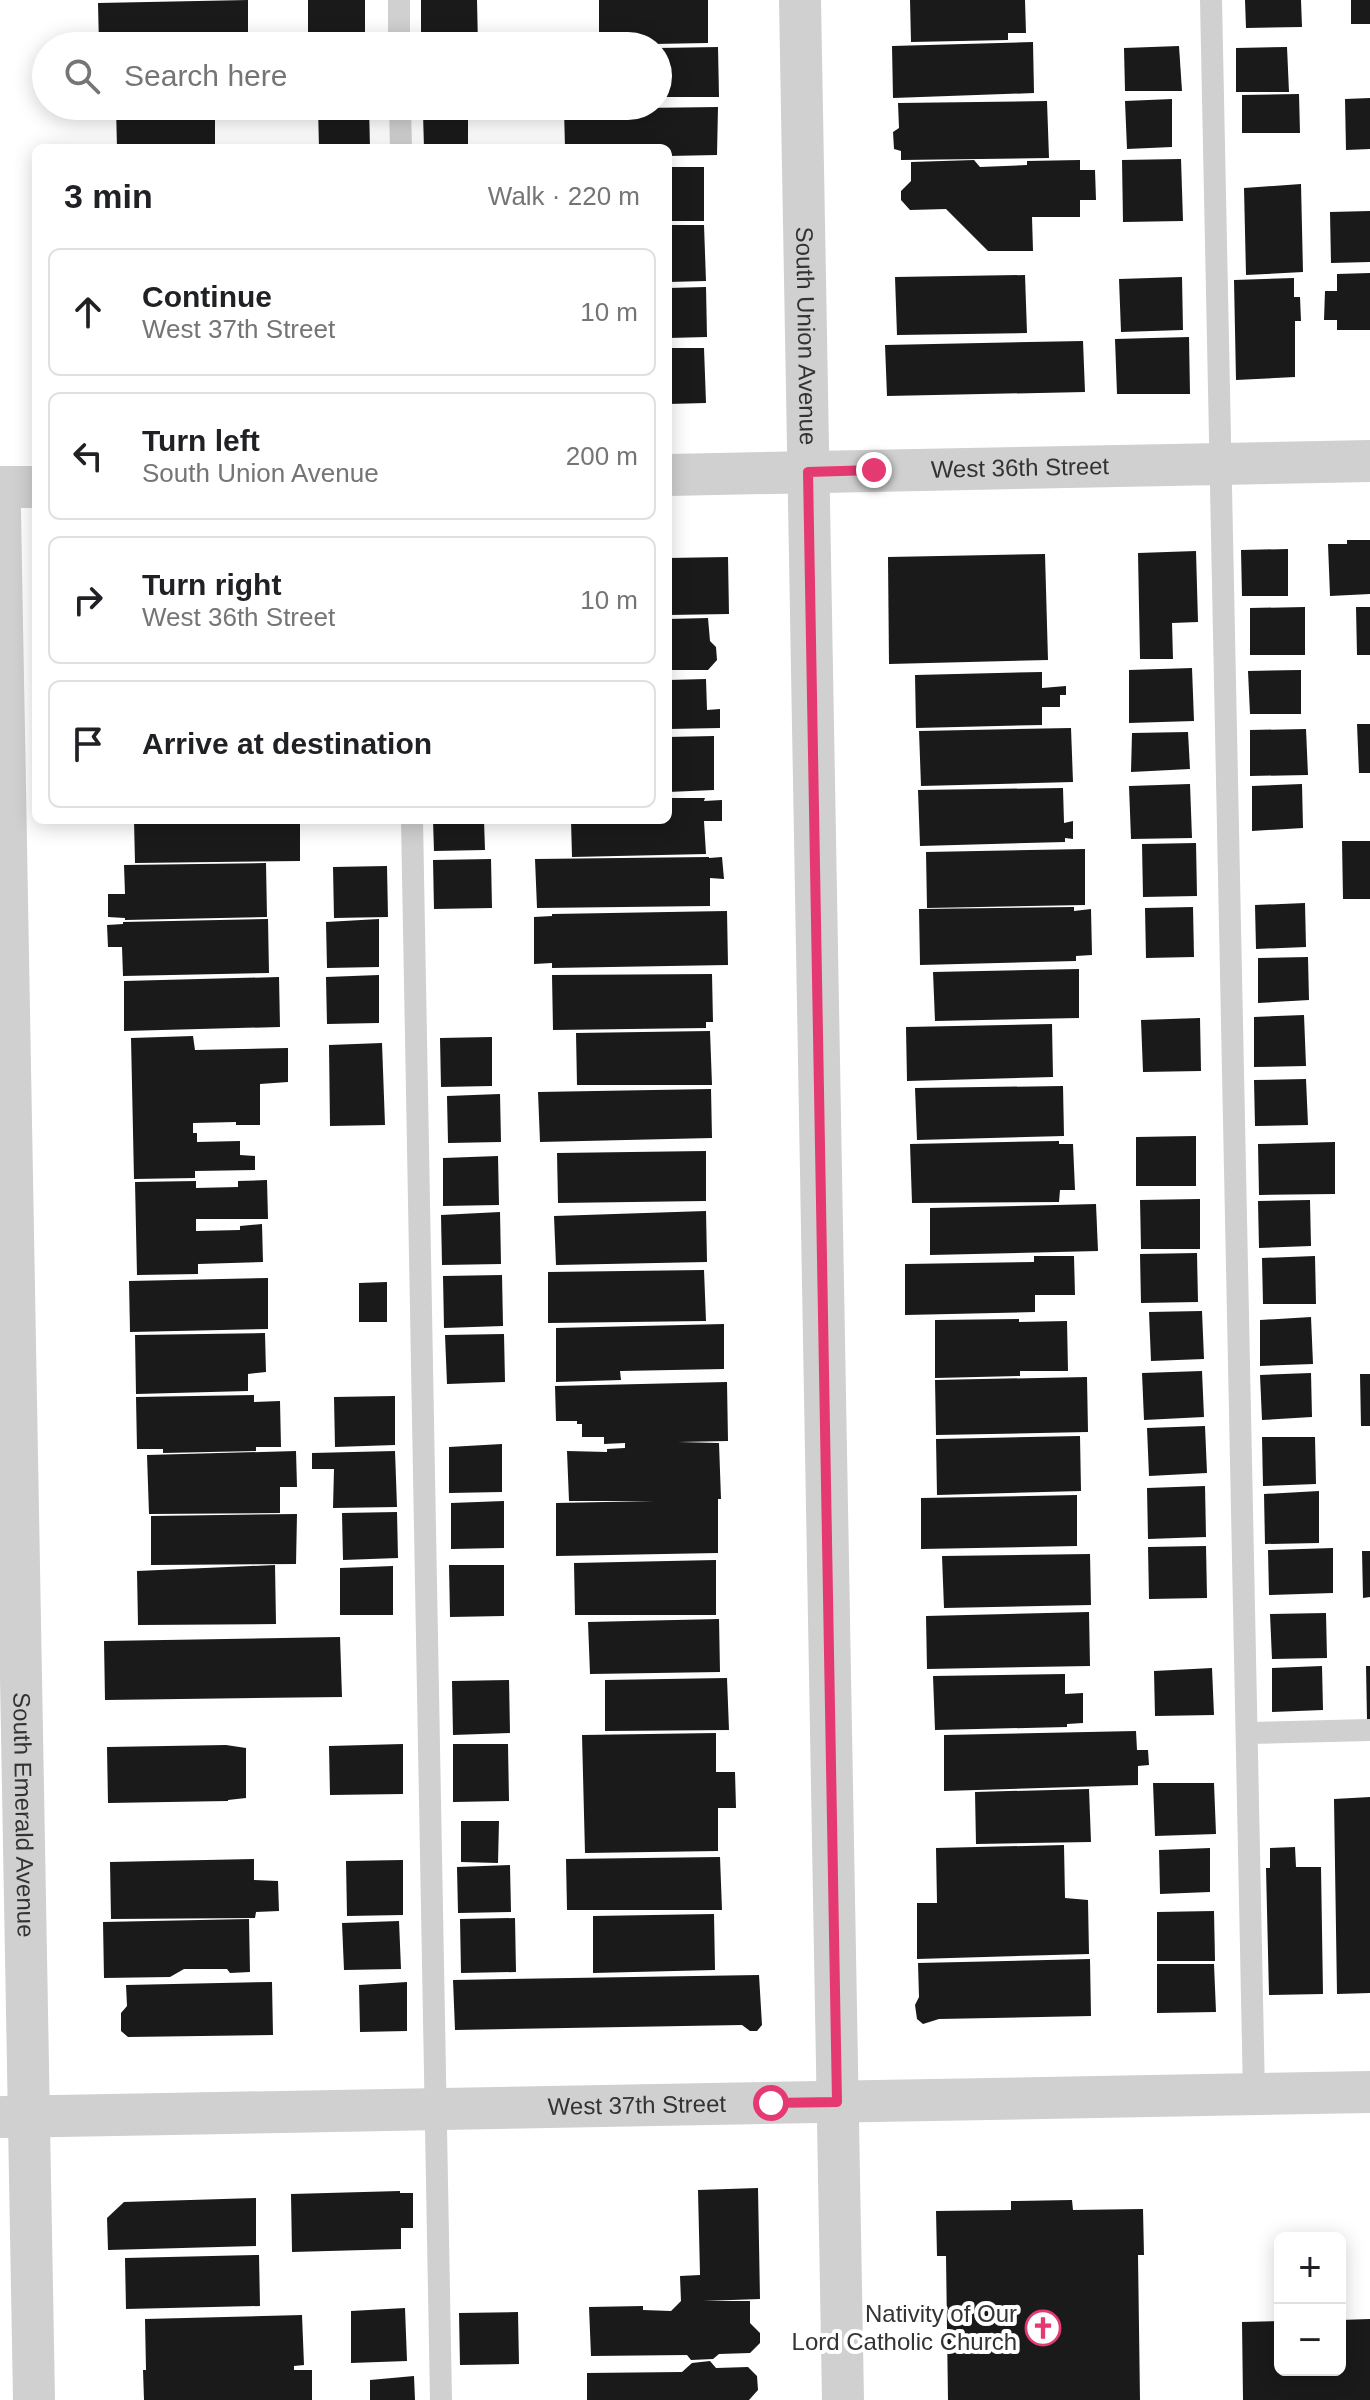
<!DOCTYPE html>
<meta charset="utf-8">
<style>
body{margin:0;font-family:Arial,sans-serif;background:#f6f6f6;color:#202124}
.controls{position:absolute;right:24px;bottom:24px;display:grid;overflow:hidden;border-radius:12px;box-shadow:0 4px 20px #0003}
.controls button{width:72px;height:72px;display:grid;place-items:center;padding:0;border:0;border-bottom:2px solid #e0e0e0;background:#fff;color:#202124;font:40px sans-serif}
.stop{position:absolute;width:24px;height:24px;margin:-18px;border:6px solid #e43a71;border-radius:50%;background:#fff}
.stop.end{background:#e43a71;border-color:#fff;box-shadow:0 2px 8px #0008}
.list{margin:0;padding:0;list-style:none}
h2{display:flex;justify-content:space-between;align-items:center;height:104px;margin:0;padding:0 32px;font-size:34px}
h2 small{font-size:26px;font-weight:400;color:#757577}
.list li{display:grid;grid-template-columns:52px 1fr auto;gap:24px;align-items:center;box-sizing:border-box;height:128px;margin:0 16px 16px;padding:0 16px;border:2px solid #e0e0e0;border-radius:12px}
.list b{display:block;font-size:30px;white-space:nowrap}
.list p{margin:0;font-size:26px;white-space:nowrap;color:#757577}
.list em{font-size:26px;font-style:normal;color:#757577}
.icon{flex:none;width:44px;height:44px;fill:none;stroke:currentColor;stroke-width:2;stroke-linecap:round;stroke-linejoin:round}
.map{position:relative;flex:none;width:1370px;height:2400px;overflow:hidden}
.search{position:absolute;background:#fff;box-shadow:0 4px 20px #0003;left:32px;top:32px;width:640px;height:88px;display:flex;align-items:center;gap:20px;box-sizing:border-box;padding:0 28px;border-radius:44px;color:#757577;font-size:30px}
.panel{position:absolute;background:#fff;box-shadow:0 4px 20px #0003;left:32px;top:144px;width:640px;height:680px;border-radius:12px}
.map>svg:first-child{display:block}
</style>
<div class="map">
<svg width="1370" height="2400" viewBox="0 0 1370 2400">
<rect width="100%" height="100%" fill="#fff"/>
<g fill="#1a1a1a">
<path d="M248,0v46h-149l-1,-43z"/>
<path d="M308,0h57v44l-57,1z"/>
<path d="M421,0h56l1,46h-57z"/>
<path d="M599,0h109v43l-109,2z"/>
<path d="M910,0h115l1,33h-18v7l-97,2z"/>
<path d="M1245,0h56l1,27 -56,1z"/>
<rect x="1351" y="0" width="19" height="24"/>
<path d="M1033,42l1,51 -141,5 -1,-52z"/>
<path d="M1179,46l3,45h-57l-1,-43z"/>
<path d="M718,47l1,50h-61v-49z"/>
<path d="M1287,47l2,45h-53v-44z"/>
<path d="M1299,94l1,39h-58v-38z"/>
<path d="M1370,98v51l-24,1 -1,-51z"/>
<path d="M1172,99v48l-45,2 -2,-48z"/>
<path d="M1047,101l2,57 -148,2v-9l-7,-2 -1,-17 6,-4 -1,-25z"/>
<path d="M116,106h99v42h-98z"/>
<path d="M318,106h51l1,42h-51z"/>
<rect x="536" y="106" width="27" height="4"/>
<path d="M718,107l-1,48 -49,1v-8h-103l-1,-39z"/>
<path d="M423,113l45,1v34h-44z"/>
<path d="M1181,159l2,62 -60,1 -1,-62z"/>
<path d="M974,160l6,7 47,-2v-4l53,-1v10h15l1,30h-16v17h-48l1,34h-45l-42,-42 -36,1 -9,-10v-9l10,-10v-19z"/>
<rect x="668" y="167" width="36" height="54"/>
<path d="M1301,184l2,88 -57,3 -2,-87z"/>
<path d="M1370,211v51l-39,1 -1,-51z"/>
<path d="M668,225h36l2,56 -38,1z"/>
<path d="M1370,273v57h-33v-10h-13l1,-29h12v-17z"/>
<path d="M1025,275l2,58 -130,2 -2,-58z"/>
<path d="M1182,277l1,53 -62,2 -2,-53z"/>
<path d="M1294,278v19h6l1,24h-6v56l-59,3 -2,-100z"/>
<path d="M706,287l1,50 -39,1v-50z"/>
<path d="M1189,337l1,57h-73l-2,-55z"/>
<path d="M1083,341l2,51 -198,4 -2,-51z"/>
<path d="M668,348h36l2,55 -38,1z"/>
<path d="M1347,540h23v54l-40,2 -2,-52h19z"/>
<path d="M1288,549v47h-46l-1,-46z"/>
<path d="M1196,551l2,71 -26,1 1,36h-33l-2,-106z"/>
<path d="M1045,554l3,106 -159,4 -1,-107z"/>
<path d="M728,557l1,57 -61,1v-57z"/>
<path d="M1305,607v48h-55v-47z"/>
<path d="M1356,607h14v48h-13z"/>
<path d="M708,618l2,23 6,6 1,13 -9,10h-40v-51z"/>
<path d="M1192,668l2,53 -65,2v-53z"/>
<path d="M1301,670v44h-51l-2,-43z"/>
<path d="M1042,672v16l24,-2v9h-6v12h-18v18l-126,3 -1,-53z"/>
<path d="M706,679l1,31 13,-1v19l-52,1v-49z"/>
<path d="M1357,724h13v49h-11z"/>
<path d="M1071,728l2,54 -152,4 -2,-55z"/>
<path d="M1306,729l2,46 -58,1v-46z"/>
<path d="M1188,732l2,37 -59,3 1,-39z"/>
<path d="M714,736v54l-46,2v-55z"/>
<path d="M1190,784l2,54 -61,1 -2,-53z"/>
<path d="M1302,784l1,44 -51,3v-45z"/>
<path d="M1063,788l1,35 9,-2v18l-8,-1v4l-145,4 -2,-56z"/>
<path d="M668,798h37l-1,3 18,-1v21h-18l2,33 -134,3 -1,-37h97z"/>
<path d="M134,820h166v41l-165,2z"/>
<path d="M433,820h51l1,30 -51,1z"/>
<path d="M1342,841h28v58h-27z"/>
<path d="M1196,843l1,53 -54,1 -1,-53z"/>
<path d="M1085,849v56l-158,3 -1,-56z"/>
<path d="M709,857v1l13,-1 2,22 -14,-1v28l-173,2 -2,-49z"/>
<path d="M491,859l1,49 -58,1 -1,-49z"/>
<path d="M266,863l1,54 -142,3v-2l-17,-1v-23h17l-1,-29z"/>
<path d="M387,866l1,51 -54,1 -1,-51z"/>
<path d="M1305,903l1,44 -50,2 -1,-44z"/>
<path d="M1074,907v4l17,-2 1,46 -16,1v5l-156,4 -1,-56z"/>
<path d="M1193,907l1,50 -48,1 -1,-50z"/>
<path d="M727,911l1,54 -176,3v-5l-18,1v-47l18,-1v-2z"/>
<path d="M268,919l1,54 -146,3 -1,-29h-14l-1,-22 16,-1v-2z"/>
<path d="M379,919v48l-52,1 -1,-46z"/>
<path d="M1308,957l1,43 -51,3v-45z"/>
<path d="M1079,969v49l-144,3 -2,-49z"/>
<path d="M712,974l1,48h-7v6l-153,2 -1,-55z"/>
<path d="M379,975v48l-52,1 -1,-47z"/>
<path d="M279,977l1,50 -156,4v-50z"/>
<path d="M1304,1015l2,51 -52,1v-50z"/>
<path d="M1200,1018l1,53 -58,1 -2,-52z"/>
<path d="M1052,1024l1,53 -146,4 -1,-54z"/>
<path d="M710,1031l2,54h-135l-1,-52z"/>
<path d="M193,1036l2,14 93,-2v34l-28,2v41h-24v-3l-43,1v10h4v9l43,-1v14l15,1v14l-60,1v7l-61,1 -3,-141z"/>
<path d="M492,1037v49l-51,1 -1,-49z"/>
<path d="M382,1043l3,82 -55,1 -1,-81z"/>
<path d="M1306,1079l2,46 -53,1 -1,-46z"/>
<path d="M1063,1086l1,50 -147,4 -2,-52z"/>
<path d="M711,1089l1,49 -172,4 -2,-50z"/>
<path d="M500,1094l1,48 -53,1 -1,-47z"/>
<path d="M1196,1136v50h-60v-49z"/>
<path d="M1059,1141v3h14l2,46h-15l-1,12 -147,1 -2,-59z"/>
<path d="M1335,1142v52l-76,1 -1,-51z"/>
<path d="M706,1151v50l-148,2 -1,-50z"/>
<path d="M498,1156l1,49 -56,1v-48z"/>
<path d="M267,1180l1,39h-72v12l44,-1v-4l22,-2 1,38 -65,2v10l-61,1 -2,-93 61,-1v7l42,-1v-6z"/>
<path d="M1200,1199v50h-59l-1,-49z"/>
<path d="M1310,1200l1,46 -52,2 -1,-47z"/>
<path d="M1096,1204l2,47 -168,4v-47z"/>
<path d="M706,1211l1,51 -151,3 -2,-49z"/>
<path d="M500,1212l1,52 -59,1 -1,-50z"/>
<path d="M1197,1253l1,49 -57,1 -1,-49z"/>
<path d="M1034,1256h40l1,39h-40v17l-130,3v-51l129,-2z"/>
<path d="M1315,1256l1,48h-53l-1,-46z"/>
<path d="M704,1270l2,51 -158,2v-51z"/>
<path d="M502,1275l1,51 -59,2 -1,-52z"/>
<path d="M268,1278v51l-138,3 -1,-51z"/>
<path d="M387,1282v40h-28v-39z"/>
<path d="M1202,1311l2,48 -53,2 -2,-49z"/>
<path d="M1311,1317l2,47 -53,2v-46z"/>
<path d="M1019,1319v3l48,-1 1,50h-48v5l-85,2v-58z"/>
<path d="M724,1324v45l-104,2 1,9 -65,2v-54z"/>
<path d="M265,1333l1,39 -18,2v17l-112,3 -1,-59z"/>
<path d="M504,1334l1,48 -58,2 -2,-49z"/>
<path d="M1202,1371l2,46 -60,3 -2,-47z"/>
<path d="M1311,1373l1,44 -50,3 -2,-45z"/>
<path d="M1360,1374h10v52h-9z"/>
<path d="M1087,1377l1,55 -152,3 -1,-55z"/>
<path d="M727,1382l1,59 -50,1 41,1 2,56h-3v54l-162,3v-53l98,-2h-85l-2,-50 40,1v-3l18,-1v-5l-21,1v-7h-22v-13h-5v-3h-21l-1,-35z"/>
<path d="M254,1395v7l26,-1 1,46h-25v4l-93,2v-4h-26l-1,-52z"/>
<path d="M395,1396v49l-60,2 -1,-50z"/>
<path d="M1205,1426l2,47 -58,3 -2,-48z"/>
<path d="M1080,1436l1,55 -144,4 -1,-56z"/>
<path d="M1262,1437h53l1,47 -53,2z"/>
<path d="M502,1444v48l-53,1v-46z"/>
<path d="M296,1451l1,36h-17v26l-131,1 -2,-59z"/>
<path d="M395,1451l2,56 -64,1 1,-39h-22v-16z"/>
<path d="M1205,1486l1,51 -58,2 -1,-51z"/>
<path d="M1319,1491v52l-54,1 -1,-50z"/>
<path d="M1077,1495v51l-156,3v-51z"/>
<path d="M504,1501v47l-53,1v-46z"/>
<path d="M397,1512l1,46 -55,2 -1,-47z"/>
<path d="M297,1514l-1,50 -145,1v-49z"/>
<path d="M1206,1546l1,52 -58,1 -1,-52z"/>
<path d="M1333,1548v45l-64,2 -1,-45z"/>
<path d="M1362,1551h8v46l-7,1z"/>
<path d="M1090,1554l1,51 -147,3 -2,-52z"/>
<path d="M716,1560v55h-141l-1,-52z"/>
<path d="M275,1565l1,59 -138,1 -1,-54z"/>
<path d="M449,1565h55v51l-54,1z"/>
<path d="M393,1566v49h-53v-47z"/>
<path d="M1089,1612l1,54 -163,3 -1,-53z"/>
<path d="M1326,1613l1,45 -55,1 -2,-45z"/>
<path d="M719,1619l1,53 -130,2 -2,-52z"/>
<path d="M340,1637l2,60 -237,3 -1,-59z"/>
<path d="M1322,1666l1,44 -51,2v-44z"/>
<path d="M1366,1666h4v54h-3z"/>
<path d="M1212,1668l2,47 -59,1 -1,-45z"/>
<path d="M1065,1674v20l18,-1v30l-16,1v3l-132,3 -2,-54z"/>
<path d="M727,1678l2,52 -124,1v-51z"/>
<path d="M509,1680l1,53 -57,2 -1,-54z"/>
<path d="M1136,1731l1,19h11l1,15 -11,1v19l-194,6v-56z"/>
<path d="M716,1733v39h19l1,36h-18v43l-133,2 -3,-118z"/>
<path d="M403,1744v50l-73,1 -1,-49z"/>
<path d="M453,1744h55l1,57 -56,1z"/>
<path d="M226,1745l20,3v50l-18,2v1l-120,2 -1,-56z"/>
<path d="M1153,1783h61l2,51 -61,2z"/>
<path d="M1089,1789l2,53 -115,2 -1,-52z"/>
<path d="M1370,1797v196l-33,1 -3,-195z"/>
<path d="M461,1821h38l-1,42 -37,-1z"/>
<path d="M1064,1845l1,53 23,2 1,54 -172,5v-56h20l-1,-55z"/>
<path d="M1295,1847l1,20h25l2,127 -54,1 -3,-127h4v-20z"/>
<path d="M1210,1848v44l-50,2 -1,-44z"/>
<path d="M720,1857l2,53h-155l-1,-51z"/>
<path d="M254,1859v21l24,1 1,30 -23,1 -1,6 -144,1 -1,-57z"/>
<path d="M403,1860v55l-56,1 -1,-55z"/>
<path d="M510,1865l1,47 -53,1 -1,-46z"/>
<path d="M1214,1911l1,50h-58v-49z"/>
<path d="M714,1914l1,56 -122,3v-57z"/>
<path d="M515,1918l1,54 -55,1 -1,-54z"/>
<path d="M249,1919l1,53 -20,1 -3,-4h-43l-14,8 -66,1 -1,-56z"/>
<path d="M399,1921l2,48 -57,1 -2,-47z"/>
<path d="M1090,1959l1,57 -152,3 -16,5 -6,-5 -2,-14 4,-8 -1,-34z"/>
<path d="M1157,1964h57l2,48 -59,1z"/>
<path d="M759,1975l3,50 -5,6h-7l-8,-6 -287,5 -2,-50z"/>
<path d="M272,1982l1,53 -145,2 -7,-6v-18l6,-7 -1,-21z"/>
<path d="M407,1982v49l-47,1 -1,-47z"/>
<path d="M758,2188l2,111 -57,2h47v22l10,10v10l-10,10 -31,1 -6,5 -22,1 -4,-5 -96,1 -2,-49 54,-1v4l28,1 10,-10 -1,-25 20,-1 -2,-85z"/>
<path d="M400,2191v2h13v35h-12v21l-109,3 -1,-58z"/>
<path d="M256,2198v48l-148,4 -1,-32 17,-16z"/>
<path d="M1072,2200l1,10 70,-1 1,46h-6l2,145h-192l-2,-144h-9l-1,-45 75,-1v-9z"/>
<path d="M259,2255l1,51 -134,3 -1,-51z"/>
<path d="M405,2308l2,53 -56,2v-52z"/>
<path d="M518,2312l1,52 -59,1 -1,-52z"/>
<path d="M302,2315l2,50 -10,1v4h18v30h-168l-1,-30h3l-1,-51z"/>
<path d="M1370,2319v81h-127l-1,-78 38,-1v49h60v-50z"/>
<path d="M710,2361l6,7 32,-1 9,9 1,14 -9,10h-162v-27l95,-1 10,-9z"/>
<path d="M414,2376l1,24h-45v-20z"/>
</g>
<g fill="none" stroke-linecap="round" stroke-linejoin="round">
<g stroke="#d0d0d0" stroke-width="22">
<path d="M399,0v46"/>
<path d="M1211,0l43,2095"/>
<path d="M400,106l1,42"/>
<path d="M412,820l29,1580"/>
<path d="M1247,1733l123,-3"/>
</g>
<g stroke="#d0d0d0" stroke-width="42">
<path id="s1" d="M800,0l43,2400"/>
<path id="s2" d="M668,475l702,-14"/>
<path d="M0,487h36"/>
<path id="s3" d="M0,511l34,1889"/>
<path id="s4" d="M3,2117l1367,-25"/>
</g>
</g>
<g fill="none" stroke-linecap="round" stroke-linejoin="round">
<path stroke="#e43a71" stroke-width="10" d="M771,2103l66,-1 -29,-1630 66,-2"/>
</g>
<defs>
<g id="church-ring" transform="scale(1.8)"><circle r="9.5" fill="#fff" stroke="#e43a71" stroke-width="1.5"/><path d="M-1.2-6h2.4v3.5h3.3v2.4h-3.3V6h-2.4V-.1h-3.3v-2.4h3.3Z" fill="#e43a71"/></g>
</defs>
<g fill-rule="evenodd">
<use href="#church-ring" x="1043" y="2328"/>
</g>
<g text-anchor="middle" stroke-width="8" stroke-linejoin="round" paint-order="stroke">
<g font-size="24" fill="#333" stroke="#fff">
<text dy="8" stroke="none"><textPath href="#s1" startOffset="336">South Union Avenue</textPath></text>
<text dy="8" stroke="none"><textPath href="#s2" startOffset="352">West 36th Street</textPath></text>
<text dy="8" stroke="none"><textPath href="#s3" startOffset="1304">South Emerald Avenue</textPath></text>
<text dy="8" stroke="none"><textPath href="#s4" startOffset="634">West 37th Street</textPath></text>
</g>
<g font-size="24" fill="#333" stroke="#fff" text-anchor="end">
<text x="1017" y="2322">Nativity of Our<tspan x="1017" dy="28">Lord Catholic Church</tspan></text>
</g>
</g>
</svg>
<div class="controls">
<button>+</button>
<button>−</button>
</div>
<div class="stop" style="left:771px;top:2103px"></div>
<div class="stop end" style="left:874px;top:470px"></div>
<div class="search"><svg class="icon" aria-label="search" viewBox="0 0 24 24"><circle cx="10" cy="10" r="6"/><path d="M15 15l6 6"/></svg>Search here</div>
<section class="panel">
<h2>3 min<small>Walk · 220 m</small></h2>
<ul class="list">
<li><svg class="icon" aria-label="ahead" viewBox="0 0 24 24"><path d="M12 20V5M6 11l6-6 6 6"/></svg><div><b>Continue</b><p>West 37th Street</p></div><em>10 m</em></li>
<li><svg class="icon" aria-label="left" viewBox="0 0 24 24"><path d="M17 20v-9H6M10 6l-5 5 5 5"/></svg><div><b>Turn left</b><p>South Union Avenue</p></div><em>200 m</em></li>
<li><svg class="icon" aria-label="right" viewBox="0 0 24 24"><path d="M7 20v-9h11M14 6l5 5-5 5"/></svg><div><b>Turn right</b><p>West 36th Street</p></div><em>10 m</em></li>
<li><svg class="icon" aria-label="arrive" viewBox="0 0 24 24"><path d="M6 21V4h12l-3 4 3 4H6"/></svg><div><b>Arrive at destination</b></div></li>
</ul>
</section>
</div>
